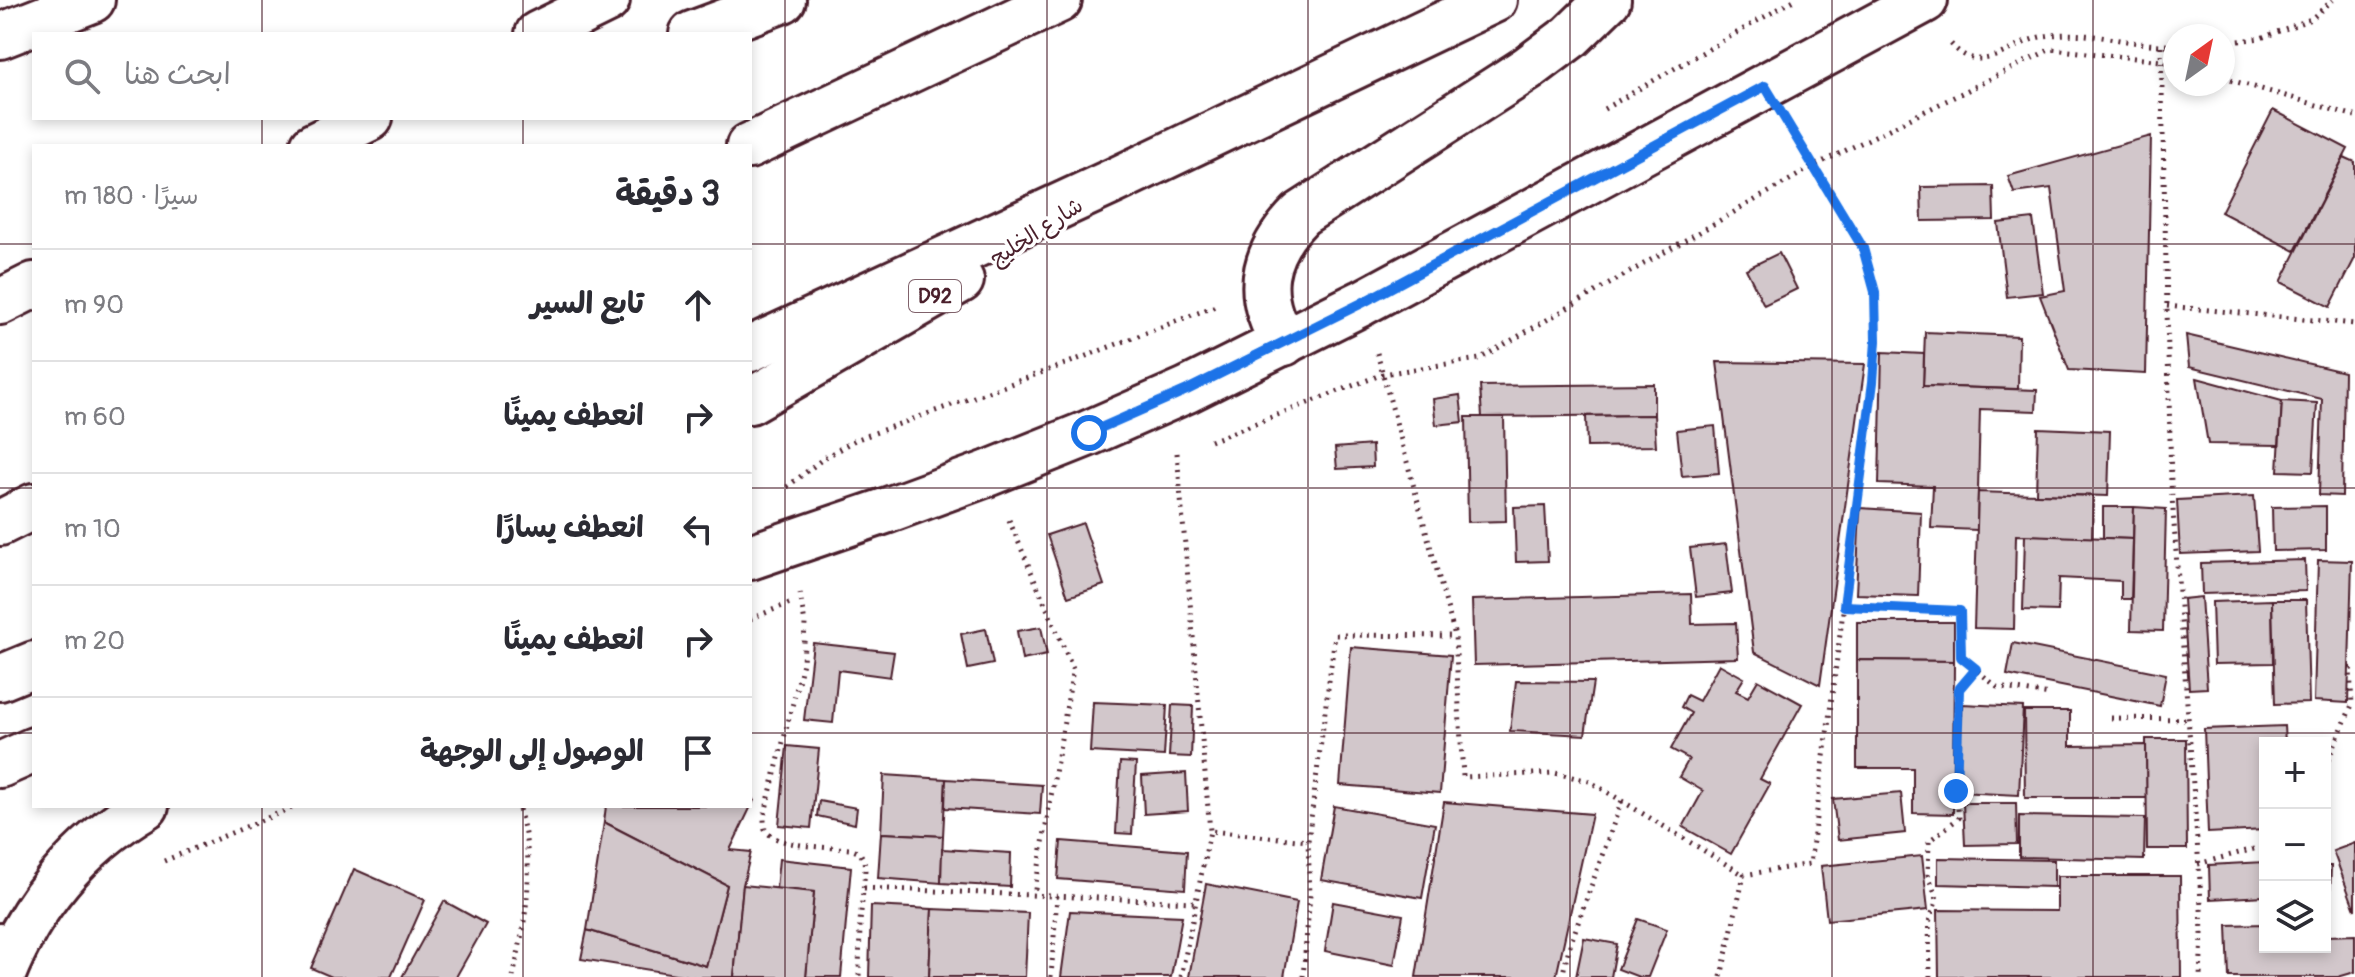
<!DOCTYPE html>
<html lang="ar">
<meta charset="utf-8">
<style>
body{margin:0;font-family:Pangolin,"Playpen Sans Arabic",sans-serif;background:#f7f7f7;color:#2b2b33;direction:rtl}
.controls{position:absolute;right:24px;bottom:24px;display:grid;overflow:hidden;border-radius:0px;box-shadow:0 4px 12px #0003}
.controls button{width:72px;height:72px;display:grid;place-items:center;padding:0;border:0;border-bottom:2px solid #e1e1e2;background:#fff;color:#2b2b33;font:40px sans-serif}
.compass{position:absolute;left:2163px;top:24px;width:72px;height:72px;border-radius:50%;background:#fff;box-shadow:0 4px 12px #0003;rotate:33deg}
.stop{position:absolute;width:24px;height:24px;margin:-18px;border:6px solid #1a73e8;border-radius:50%;background:#fff}
.stop.end{background:#1a73e8;border-color:#fff;box-shadow:0 2px 8px #0008}
.list{margin:0;padding:0;list-style:none}
h2{display:flex;justify-content:space-between;align-items:center;height:104px;margin:0;padding:0 32px;font-size:34px}
h2 small{font-size:26px;font-weight:400;color:#7c7c81}
.list li{display:grid;grid-template-columns:52px 1fr auto;gap:24px;align-items:center;box-sizing:border-box;height:112px;padding:0 32px;border-top:2px solid #e1e1e2}
.list b{display:block;font-size:30px;white-space:nowrap}
.list em{font-size:26px;font-style:normal;color:#7c7c81}
.icon{flex:none;width:44px;height:44px;fill:none;stroke:currentColor;stroke-width:2;stroke-linecap:round;stroke-linejoin:round}
.map{position:relative;flex:none;width:2355px;height:977px;overflow:hidden;direction:ltr}
.search{position:absolute;background:#fff;box-shadow:0 4px 12px #0003;left:32px;top:32px;width:720px;height:88px;display:flex;align-items:center;gap:20px;box-sizing:border-box;padding:0 28px;border-radius:0px;color:#7c7c81;font-size:30px}
.panel{position:absolute;background:#fff;box-shadow:0 4px 12px #0003;left:32px;top:144px;width:720px;height:664px;border-radius:0px;direction:rtl}
.map>svg:first-child{display:block}
</style>
<div class="map">
<svg width="2355" height="977" viewBox="0 0 2355 977">
<rect width="100%" height="100%" fill="#fff"/>
<filter id="ink" filterUnits="userSpaceOnUse"><feTurbulence type="fractalNoise" baseFrequency=".0125" numOctaves="2"/><feDisplacementMap in="SourceGraphic" scale="16" xChannelSelector="R" yChannelSelector="G"/><feConvolveMatrix kernelMatrix="1 2 1 2 8 2 1 2 1" color-interpolation-filters="sRGB"/></filter>
<g filter="url(#ink)">
<g fill="#d2c7cb" stroke="#4a1f2b" stroke-width="2">
<path d="M2273,110l75,39 -53,102 -74,-39z"/>
<path d="M2151,136l-5,238 -77,-4 -29,-74 25,-5 -14,-103 -37,5 -6,-17z"/>
<path d="M2344,157l11,5v96l-25,49 -49,-25z"/>
<path d="M1993,186l1,34 -72,1 -1,-34z"/>
<path d="M2033,219l10,74 -36,4 -9,-74z"/>
<path d="M1779,253l18,36 -33,16 -18,-36z"/>
<path d="M1925,332l94,4 -1,53 -95,-3z"/>
<path d="M2186,335l158,37 -2,124 -23,-1 3,-96 -133,-32z"/>
<path d="M1882,352l42,2 -1,32 114,4 -1,21 -56,-2 -3,121 -46,-2 2,-42 -54,-2z"/>
<path d="M1717,362l148,2 -45,321 -66,-33z"/>
<path d="M2197,378l85,23 -3,44 -71,-1z"/>
<path d="M1654,384v31l-172,2 -2,-31z"/>
<path d="M1460,395l3,27 -27,3 -3,-26z"/>
<path d="M2282,401l35,2 -4,69 -35,-1z"/>
<path d="M1654,415l2,31 -69,1 -1,-31z"/>
<path d="M1466,417h38l2,104 -38,1z"/>
<path d="M1715,426l4,47 -37,3 -5,-46z"/>
<path d="M2038,428l72,3 -2,65 -72,-2z"/>
<path d="M1372,445l1,22 -36,2 -2,-21z"/>
<path d="M1978,492l115,4 -1,42 -76,-3 -2,94 -40,-1z"/>
<path d="M2254,496l4,55 -78,3 -3,-54z"/>
<path d="M1545,506l3,55 -32,1 -2,-55z"/>
<path d="M2326,506v44l-53,1 -1,-44z"/>
<path d="M2103,507h31l-1,32 -30,-1z"/>
<path d="M2134,507l32,2 -3,122 -32,-1z"/>
<path d="M1860,508l61,4 -3,84 -62,-2z"/>
<path d="M1083,523l21,62 -36,12 -21,-62z"/>
<path d="M2025,535l108,4 -2,60h-10v-18l-62,-3 -1,33 -35,-1z"/>
<path d="M1726,544l6,49 -36,4 -6,-49z"/>
<path d="M2305,560l1,31 -104,3 -1,-31z"/>
<path d="M2318,560l34,1 -4,142 -34,-2z"/>
<path d="M1691,594l1,30 44,-1 2,35 -264,7 -2,-65z"/>
<path d="M2201,597l6,91 -18,1 -6,-90z"/>
<path d="M2272,600l1,63 -59,1 -2,-62z"/>
<path d="M2272,600h34l3,103 -34,1z"/>
<path d="M1857,622h97v39l-97,-1z"/>
<path d="M1041,627l6,28 -25,5 -5,-29z"/>
<path d="M986,629l7,35 -25,5 -7,-35z"/>
<path d="M813,643l81,9 -4,25 -52,-7 -5,53 -29,-3z"/>
<path d="M2013,643l153,31 -6,32 -153,-31z"/>
<path d="M1351,647l100,8 -11,138 -100,-8z"/>
<path d="M1857,660l97,1 -1,153 -40,-1v-45h-56z"/>
<path d="M1719,664l25,14 -8,13 12,6 10,-17 44,24 -42,75 10,5 -39,70 -48,-27 20,-36 -24,-14 10,-18 -18,-10 20,-36 -10,-6 6,-12 12,6z"/>
<path d="M1516,681l77,1 -8,53 -75,-4z"/>
<path d="M1093,702l74,3 -3,51 -74,-4z"/>
<path d="M1962,704l61,3 -4,88 -61,-3z"/>
<path d="M1172,705l21,1 -2,51 -22,-1z"/>
<path d="M2024,711h46v35l76,-1 1,53h-122z"/>
<path d="M2284,726l1,17h-20v87l-57,3 -4,-104z"/>
<path d="M2146,739h40l1,110h-40z"/>
<path d="M787,746l32,3 -8,79 -32,-3z"/>
<path d="M1120,762l16,1 -4,71 -16,-1z"/>
<path d="M1186,773l2,38 -44,3 -2,-38z"/>
<path d="M884,775l62,4 -3,57 -62,-3z"/>
<path d="M946,779l96,6 -2,29 -95,-6z"/>
<path d="M1901,793l4,40 -67,7 -5,-41z"/>
<path d="M750,798l4,2 -24,50 21,2 -8,33 -9,92h-40l-113,-18 6,-29 119,36 21,-81 -123,-63 2,-16h144z"/>
<path d="M819,801l38,7 -2,16 -38,-8z"/>
<path d="M1444,802l148,12 -36,163h-140z"/>
<path d="M1963,803h53l1,41 -52,1z"/>
<path d="M1334,806l101,18 -13,74 -101,-18z"/>
<path d="M2019,816l126,2 -1,42 -125,-3z"/>
<path d="M604,822l123,63 -21,81 -119,-36z"/>
<path d="M881,833l62,3 -2,47 -63,-5z"/>
<path d="M1061,841l126,10 -2,38 -127,-10z"/>
<path d="M2355,843v67l-22,-59z"/>
<path d="M942,849l69,4 -1,34 -69,-4z"/>
<path d="M1922,856l6,54 -101,10 -6,-54z"/>
<path d="M1938,858l116,2v27l-116,-3z"/>
<path d="M779,859l72,8 -10,110h-35l8,-85 -38,-3z"/>
<path d="M2265,862v34l-55,3 -1,-34z"/>
<path d="M2325,866h6l-1,29h-5z"/>
<path d="M354,869l71,31 -34,77h-59l-21,-9z"/>
<path d="M2057,876h123l1,101h-242l-1,-67 119,1z"/>
<path d="M1206,884l91,18 -13,75h-95z"/>
<path d="M743,885l71,7 -8,85h-72z"/>
<path d="M444,901l42,23 -30,53h-54z"/>
<path d="M1333,902l70,13 -9,50 -69,-14z"/>
<path d="M871,906l61,3 -3,68h-60z"/>
<path d="M932,909l96,4 -3,64h-96z"/>
<path d="M1070,911l112,5 -11,61h-110z"/>
<path d="M1638,919l29,10 -19,48h-9l-21,-8z"/>
<path d="M2265,924v23h60v-23h2v12l28,-1v37l-17,5h-109l-2,-52z"/>
<path d="M1584,938l33,6 -6,33h-35z"/>
</g>
<g fill="none" stroke-linecap="round" stroke-linejoin="round">
<g stroke="#4a1f2b" stroke-width="50">
<g id="minor">
<path d="M750,557l138,-47 101,-37 100,-40 98,-43 175,-87 563,-303"/>
<path d="M2,977c28,-72 77,-132 144,-171"/>
</g>
</g>
<g stroke="#4a1f2b" stroke-width="50">
<path id="tertiary" d="M0,946l10,8"/>
</g>
<g stroke="#4a1f2b" stroke-width="50">
<g id="primary">
<path d="M692,34l91,-34"/>
<path d="M1284,343c-30,-48 -23,-89 17,-129l226,-145 44,-33 37,-36"/>
<path d="M750,349l364,-168 380,-181"/>
<path d="M750,401l211,-121"/>
<path d="M0,678l34,-14"/>
<path d="M0,765l34,-15"/>
</g>
</g>
<g stroke="#4a1f2b" stroke-width="50">
<g id="trunk">
<path d="M538,34l69,-34"/>
<path d="M0,36l92,-36"/>
<path d="M313,146l57,-28"/>
<path d="M749,146l310,-146"/>
<path d="M0,302l34,-17"/>
<path d="M0,523l34,-17"/>
</g>
</g>
<g stroke="#4a1f2b" stroke-width="5" stroke-dasharray="2 6" stroke-linecap="butt">
<path d="M2223,43l38,-5 50,-19 22,-19"/>
<path d="M1951,44c30,34 57,1 89,-7 46,-10 89,10 135,8"/>
<path d="M2161,46l10,437 29,398 2,53 -2,43"/>
<path d="M2223,78l132,38"/>
<path d="M1604,109l190,-109"/>
<path d="M2167,306l188,18"/>
<path d="M1377,353l78,283 8,141 92,-4 34,8 155,94"/>
<path d="M1210,441l173,-67 96,-15 335,-193 237,-117 111,12 13,4"/>
<path d="M1177,453l33,378"/>
<path d="M787,487l37,-29 31,-18 213,-77 150,-58"/>
<path d="M1009,520l64,149 -39,226"/>
<path d="M800,593l5,31 -2,39 -39,154c0,2 0,10 1,12 9,19 66,18 85,20l10,4 4,7 1,10 -5,52 -1,55"/>
<path d="M1844,606l116,5 1,46 36,30 53,8"/>
<path d="M750,619l40,-16"/>
<path d="M2111,718l77,1"/>
<path d="M2325,767l27,-62 -2,-36 5,-3"/>
<path d="M164,861l132,-55"/>
<path d="M2198,864l67,-18"/>
<path d="M864,888l330,14"/>
<path d="M513,977c13,-58 24,-113 5,-171"/>
<path d="M1051,977l6,-81"/>
<path d="M1181,977l29,-146 98,10 27,-206 120,1"/>
<path d="M1303,977l7,-82 -2,-54"/>
<path d="M1562,977l7,-29 53,-148"/>
<path d="M1721,977l23,-102 66,-11 63,-482 3,-41 -1,-49 -12,-44 -71,-118"/>
<path d="M1930,977l-1,-55 8,-23 -9,-25 1,-33 30,-23 -3,-27 3,-102 17,-20"/>
</g>
<use href="#minor" stroke="#fff" stroke-width="44"/>
<use href="#tertiary" stroke="#fff" stroke-width="44"/>
<use href="#primary" stroke="#fff" stroke-width="44"/>
<use href="#trunk" stroke="#fff" stroke-width="44"/>
</g>
</g>
<g fill="none" stroke-linecap="round" stroke-linejoin="round" filter="url(#ink)">
<path stroke="#1a73e8" stroke-width="10" d="M1089,433l98,-43 175,-87 403,-217 98,162 12,44 1,49 -3,41 -29,224 116,5 1,46 15,12 -17,20 -3,102"/>
</g>
<path fill="none" stroke="#4a1f2b" stroke-width="2" stroke-opacity="0.55" d="M262,0v34M523,0v34M785,0v977M1047,0v977M1308,0v977M1570,0v977M1832,0v977M2093,0v977M262,118v28M523,118v28M0,244h34M750,244h1605M0,488h34M750,488h1605M0,733h34M750,733h1605M262,806v171M523,806v171"/>
<g text-anchor="middle" stroke-width="7" stroke-linejoin="round" paint-order="stroke">
<rect fill="#fff" stroke="#80626b" stroke-width="2" x="909" y="280" width="52" height="32" rx="6"/>
<g font-size="20" font-weight="bold" fill="#4a1f2b">
<text x="935" y="303">D92</text>
</g>
<g font-size="22" fill="#4a1f2b" stroke="#fff">
<text transform="translate(1036 231) rotate(-33)" y="8">شارع الخليج</text>
</g>
</g>
</svg>
<div class="controls">
<button>+</button>
<button>−</button>
<button><svg class="icon" aria-label="layers" viewBox="0 0 24 24"><path d="M12 4l9 5-9 5-9-5zM3 14l9 5 9-5"/></svg></button>
</div>
<svg class="compass" viewBox="-18 -18 36 36"><path d="M0-13l5 13h-10z" fill="#e53935"/><path d="M0 13l5-13h-10z" fill="#7c7c81"/></svg>
<div class="stop" style="left:1089px;top:433px"></div>
<div class="stop end" style="left:1956px;top:791px"></div>
<div class="search"><svg class="icon" aria-label="search" viewBox="0 0 24 24"><circle cx="10" cy="10" r="6"/><path d="M15 15l6 6"/></svg>ابحث هنا</div>
<section class="panel">
<h2>3 دقيقة<small>سيرًا · 180 m</small></h2>
<ul class="list">
<li><svg class="icon" aria-label="ahead" viewBox="0 0 24 24"><path d="M12 20V5M6 11l6-6 6 6"/></svg><div><b>تابع السير</b></div><em>90 m</em></li>
<li><svg class="icon" aria-label="right" viewBox="0 0 24 24"><path d="M7 20v-9h11M14 6l5 5-5 5"/></svg><div><b>انعطف يمينًا</b></div><em>60 m</em></li>
<li><svg class="icon" aria-label="left" viewBox="0 0 24 24"><path d="M17 20v-9H6M10 6l-5 5 5 5"/></svg><div><b>انعطف يسارًا</b></div><em>10 m</em></li>
<li><svg class="icon" aria-label="right" viewBox="0 0 24 24"><path d="M7 20v-9h11M14 6l5 5-5 5"/></svg><div><b>انعطف يمينًا</b></div><em>20 m</em></li>
<li><svg class="icon" aria-label="arrive" viewBox="0 0 24 24"><path d="M6 21V4h12l-3 4 3 4H6"/></svg><div><b>الوصول إلى الوجهة</b></div></li>
</ul>
</section>
</div>
